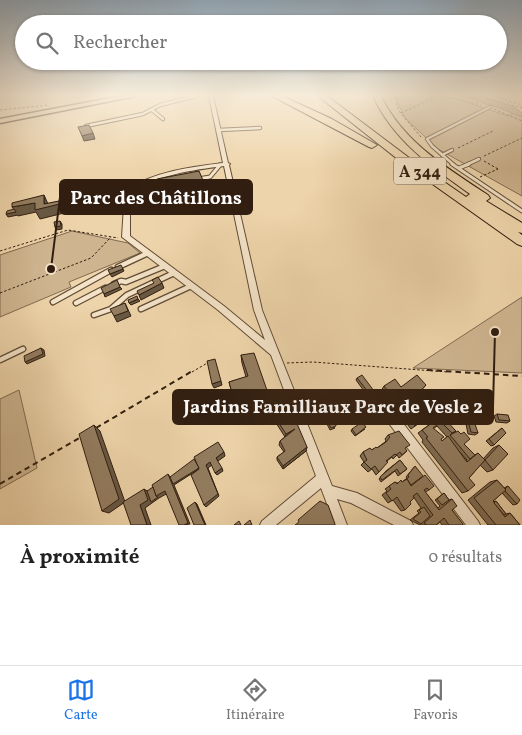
<!DOCTYPE html>
<html lang="fr">
<meta charset="utf-8">
<style>
body{margin:0;font-family:Vollkorn,serif;background:#f2f2f2;color:#222}
.list{margin:0;padding:0;list-style:none}
h2{display:flex;justify-content:space-between;align-items:center;height:65px;margin:0;padding:0 20px;font-size:21px}
h2 small{font-size:16px;font-weight:400;color:#767676}
.icon{flex:none;width:28px;height:28px;fill:none;stroke:currentColor;stroke-width:2;stroke-linecap:round;stroke-linejoin:round}
.map{position:relative;flex:none;width:522px;height:525px;overflow:hidden}
.search{position:absolute;background:#fff;box-shadow:0 1px 4px #0004;left:15px;right:15px;top:15px;height:55px;display:flex;align-items:center;gap:12px;box-sizing:border-box;padding:0 18px;border-radius:28px;color:#767676;font-size:19px}
.sheet{height:140px;background:#fff}
nav{display:flex;justify-content:space-around;align-items:center;box-sizing:border-box;height:70px;border-top:1px solid #e0e0e0;background:#fff;font-size:14px;color:#767676}
nav a{display:grid;justify-items:center;gap:2px}
nav .on{color:#1a73e8}
.map>svg:first-child{display:block}
</style>
<div class="map">
<svg width="522" height="525" viewBox="0 0 522 525">
<rect width="100%" height="100%" fill="#eed4aa"/>
<filter id="stains"><feTurbulence type="fractalNoise" baseFrequency=".004" numOctaves="4"/><feColorMatrix values="0 0 0 0 .2 0 0 0 0 .09 0 0 0 0 .02 0 0 0 .5 -.17"/></filter>
<radialGradient id="worn" r=".72"><stop offset=".6" stop-color="#630" stop-opacity="0"/><stop offset="1" stop-color="#630" stop-opacity=".3"/></radialGradient>
<g fill="#ceb590" stroke="#806a50">
<path d="M404,96h35l21,4 48,16 5,-3 9,4v79l-84,-47 -33,-31 -9,-19z"/>
<path d="M72,231l56,12 12,10 -71,29 2,5 -71,30v-62z"/>
<path d="M522,297v76l-109,-5z"/>
<path d="M19,390l18,78 -37,21v-90z"/>
</g>
<path fill="#ae9676" stroke="#7c664d" d="M460,96l24,2 30,9 8,6v4l-26,-10z"/>
<g fill="none" stroke-linecap="round" stroke-linejoin="round">
<g stroke="#604c36" stroke-width="4.5">
<g id="service-far2">
<path d="M152,110l11,9"/>
<path d="M86,126l57,-12 17,-9 36,-9"/>
<path d="M219,130l41,-2"/>
<path d="M442,155l10,-5"/>
<path d="M454,165l-22,-19 -5,-7 63,-32"/>
<path d="M466,165l13,-6"/>
</g>
</g>
<g stroke="#604c36" stroke-width="5">
<g id="service-far1">
<path d="M452,164l70,47"/>
<path d="M459,168l10,-4"/>
<path d="M155,179l3,8 4,-1"/>
<path d="M198,179l12,-2 10,-12"/>
<path d="M158,187l3,20"/>
<path d="M145,254l3,-1"/>
</g>
</g>
<g stroke="#604c36" stroke-width="7">
<g id="service">
<path d="M118,267l30,-14"/>
<path d="M114,284l7,-3 5,1 39,-16"/>
<path d="M53,302l58,-32"/>
<path d="M76,303l29,-15"/>
<path d="M141,309l50,-23"/>
<path d="M94,315l17,-6 16,-14 47,-22"/>
<path d="M0,360l23,-11"/>
</g>
</g>
<g stroke="#604c36" stroke-width="2">
<g id="minor">
<path d="M209,96h4l15,67 2,1 -1,1 33,145 70,176 25,7 54,28 2,4h-19l-43,-22 -14,-4 10,26h-12l-14,-37 -45,37h-16l2,-4 54,-45 -45,-121 -53,-45 -96,-73 3,-47c30,-18 64,-23 98,-27zM224,166l30,144 11,30 -41,-34 -94,-70v-44c28,-17 61,-22 94,-26z"/>
<path d="M379,396l4,1 95,124 2,4h-14l-91,-120 -1,-4 1,-4z"/>
</g>
</g>
<g stroke="#311e10" stroke-width="3">
<path id="primary" d="M121,96h15l-136,27v-4z"/>
</g>
<g stroke="#311e10" stroke-width="2">
<g id="motorway">
<path d="M272,96h10l50,23 45,26 -5,3 -3,-1z"/>
<path d="M318,96h9l81,61 58,40 4,-3c-38,-27 -77,-54 -97,-98h8c22,46 66,72 107,99l2,3 -4,3 36,22v10l-4,-1 4,3v11l-5,-2 -117,-83z"/>
</g>
</g>
<g stroke="#311e10" stroke-width="1" stroke-dasharray="2.5 2" stroke-linecap="butt">
<path d="M398,96l-3,1 4,14 22,26"/>
<path d="M445,96l36,9"/>
<path d="M481,96l41,12"/>
<path d="M492,96l30,9"/>
<path d="M494,109l28,12"/>
<path d="M0,110l49,-5"/>
<path d="M401,113l37,-17"/>
<path d="M458,148l35,-17"/>
<path d="M484,156l38,-18"/>
<path d="M484,161l14,8"/>
<path d="M480,177l18,-8"/>
<path d="M0,251l68,-21 50,8"/>
<path d="M0,293l91,-35 20,-21"/>
<path d="M287,363l26,-1 135,10"/>
<path d="M192,372l17,-10"/>
</g>
<g stroke="#311e10" stroke-width="2" stroke-dasharray="5.5 4" stroke-linecap="butt">
<path d="M427,370l95,6"/>
<path d="M96,428l98,-58"/>
<path d="M0,484l81,-47"/>
</g>
<use href="#service-far2" stroke="#f4e3c8" stroke-width="2.5"/>
<use href="#service-far1" stroke="#f4e3c8" stroke-width="3"/>
<use href="#service" stroke="#f4e3c8" stroke-width="4.5"/>
<use href="#minor" fill="#f4e3c8" fill-rule="evenodd"/>
<use href="#primary" fill="#eed4aa" fill-rule="evenodd"/>
<use href="#motorway" fill="#eed4aa" fill-rule="evenodd"/>
</g>
<g fill="#7e6c53" stroke="#311e10" fill-rule="evenodd">
<path d="M241,355l28,41v4l1,3v2l-32,11 -9,-34 17,-5 -4,-14z"/>
<path d="M357,378l17,13 -2,2 -4,3v-1l-7,5 -3,-4 1,-2 5,-3 -8,-11z"/>
<path d="M426,385l-14,15 -4,-4 -2,1 16,24 -11,8 -30,-38 3,-5 17,1z"/>
<path d="M415,397l41,34 -6,4 14,9 11,11 3,-2 5,6 10,-11 6,-3 -6,25 -6,2 -7,-7 -11,13 -1,13 -6,2 -40,-51 1,-2 -5,-7 15,-11 -20,-23zM437,426l10,11 -5,4 -9,-12zM458,450l9,10 -1,1z"/>
<path d="M368,406l14,11 -11,7 -3,-5 4,-4 -5,-7z"/>
<path d="M271,411l36,36 -1,4 -23,18 -6,-9v-3l7,-5 -5,-7 1,-4 5,-4 -14,-22z"/>
<path d="M497,414l13,7 -3,2 -11,-1 -2,-6z"/>
<path d="M467,417l11,16 -3,2 -7,-1 -3,-15z"/>
<path d="M328,422l7,6 -5,2 -3,-6z"/>
<path d="M502,428l-8,17 -3,1 -5,-5z"/>
<path d="M352,429h13l-10,7 -4,-5z"/>
<path d="M388,435l17,14 2,2 -8,7 -2,-3 -4,4 -1,-2 -5,4 -8,11 -3,3 -4,-6 -4,3 -7,-7 3,-3 -4,-6 3,-4 14,-4 8,-6 1,-1 -1,-2z"/>
<path d="M400,460l7,9 -9,7 -3,-5 -14,11 -2,-3 7,-8z"/>
<path d="M415,466l14,24 -4,2 13,16 2,-2 -5,-6 9,-7 5,7 3,-1v11l11,15h-21l-2,-3 -4,3h-16l-10,-5 9,-7 -2,-2 4,-3 -8,-12 -8,14 -4,1 -8,-11 -5,3 -6,-8 5,-4 -2,-2 10,-7 2,1 5,-1 5,-4 -1,-1z"/>
<path d="M497,480l7,8 4,-2 9,18 -4,1 -11,-12 -9,8v1l3,-1 10,13 4,-1 10,12h-32l-20,-25 22,-18z"/>
</g>
<g fill="#675843" stroke="#311e10">
<path d="M93,133l2,6 -11,2 -2,-5z"/>
<path d="M205,185l2,12 -44,8 -3,-11z"/>
<path d="M44,195l4,9 16,-4 4,8v4l-28,7 -4,-7 -18,4v-1l-10,2 -2,-3 10,-2 -4,-5 23,-4 9,1z"/>
<path d="M60,221l2,3v5l-6,1 -1,-3z"/>
<path d="M123,269l1,2 -12,6 -2,-3z"/>
<path d="M162,283l2,5 -23,12 -2,-5z"/>
<path d="M120,287l2,2 -17,8 -1,-3z"/>
<path d="M138,299l2,2 -9,4 -2,-2z"/>
<path d="M125,303l6,13 -14,6 -3,-6z"/>
<path d="M41,348l3,2 1,6 -18,8 -2,-2z"/>
<path d="M221,381l1,4 -8,3 -2,-4z"/>
<path d="M269,396v6l-32,11 -1,-6z"/>
<path d="M270,403v2l-32,11v-2z"/>
<path d="M94,425l6,6 25,71 -16,11 -7,-2z"/>
<path d="M295,429l-10,8 1,-3z"/>
<path d="M307,447l-1,4 -23,18v-3z"/>
<path d="M224,452l1,4 -7,5 -2,-3z"/>
<path d="M210,462l2,3 -4,3 11,28 -13,11 -2,-2 2,-40z"/>
<path d="M199,468v1l-25,16 16,39 -6,1 -16,-51 2,3z"/>
<path d="M222,468l1,3 -6,4 -2,-2z"/>
<path d="M144,489l5,3 16,-1 3,2 -9,5 -14,10 6,17h-4l-7,-20z"/>
<path d="M195,502l2,2 9,21h-1z"/>
</g>
<g fill="#937d60" stroke="#311e10">
<path d="M89,125l4,8 -11,3 -4,-9z"/>
<path d="M199,171l6,14 -45,9 -3,-15z"/>
<path d="M44,195v9l20,-4v3l-29,7v-7l-23,4v-4z"/>
<path d="M14,209l2,3 -10,2 1,-3z"/>
<path d="M60,221l1,5 -6,1 -1,-5z"/>
<path d="M121,265l2,4 -13,5 -2,-4z"/>
<path d="M158,277l4,6 -23,12 -2,-4 17,-8 -2,-3z"/>
<path d="M117,280l3,7 -16,7 -3,-6z"/>
<path d="M137,296l1,3 -9,4 -1,-3z"/>
<path d="M125,303l3,8 -14,5 -4,-7z"/>
<path d="M41,348l2,6 -18,8 -1,-6z"/>
<path d="M254,353l15,43 -33,11 -7,-25 19,-6 -7,-21z"/>
<path d="M215,359l6,22 -9,3 -5,-23z"/>
<path d="M362,375l12,16 -5,2 -12,-15z"/>
<path d="M417,375l9,10 -10,11 -4,-5 -8,5 13,15 3,-2 6,8 -11,9 -31,-40 11,-7 6,8z"/>
<path d="M286,398l21,49 -24,19 -6,-9 8,-6 -5,-10 15,-12 -9,5 -15,-23z"/>
<path d="M497,414l11,1 2,6 -11,-1z"/>
<path d="M442,416l14,15 -4,2 -11,-11 -8,6 11,9 -3,2 1,2 6,-5 19,26 11,-9 7,7 -16,18 6,7 -7,6 -42,-53 2,-1 -6,-7z"/>
<path d="M467,417l6,1 5,15 -7,-1z"/>
<path d="M335,419l1,7 -5,2 -3,-6z"/>
<path d="M362,422l4,5 -10,8 -4,-6z"/>
<path d="M94,425l25,74 -17,12 -23,-77z"/>
<path d="M502,428l4,5 -12,12 -5,-6z"/>
<path d="M399,431l11,14 -5,3 2,3 -5,4 -2,-3 -4,3 -1,-1 -9,7 2,1 -9,10 -4,-6 -4,3 -7,-7 3,-2 -4,-8 7,-4 2,2 4,-3 1,1 9,-6 4,-5 -2,-2z"/>
<path d="M458,431l3,3 3,-2 6,7 -6,5 11,11 -5,4 -20,-24z"/>
<path d="M218,442l6,10 -8,6 6,10 -7,5 -5,-11 -4,3 12,29 -14,11 -13,-30 8,-6 -5,-12z"/>
<path d="M499,445l9,9 -15,16 -8,-10z"/>
<path d="M194,459l5,9 -26,16 -3,-7z"/>
<path d="M400,460l7,9 -7,5 -3,-5 -15,11 -2,-3 8,-7z"/>
<path d="M415,466l8,10 -12,9 -4,-6 -2,1 4,-3 -1,-2z"/>
<path d="M168,474l20,49 -4,2h-5l-14,-34 -9,5 -4,-11z"/>
<path d="M425,475l9,11 -5,4 -2,-2 -3,2 15,20 13,-11 5,7 -5,4 11,14v1h-14l-5,-7 -8,7h-9l-3,-2 9,-8 -16,-22 -4,3 1,2 -4,4 1,2 -6,6 -8,-13 -5,4 -6,-8 5,-4 -2,-3 6,-4 2,2 4,-4 1,2 5,-3 4,7z"/>
<path d="M497,480l9,10 -13,11 12,16 5,-4 10,12h-24l-22,-27z"/>
<path d="M508,486l12,14 -3,4 -12,-13 1,-1 -1,-1z"/>
<path d="M153,487l3,9 2,1 -7,5 -4,-11z"/>
<path d="M144,489l4,11 -8,5 7,20h-16l-8,-23z"/>
<path d="M444,493l5,7 -7,5 -5,-6z"/>
<path d="M320,501l8,4 7,19v1h-40l4,-3 -1,-2z"/>
<path d="M496,501l10,13 -2,1 -10,-12z"/>
<path d="M195,502l10,23h-11l-7,-17z"/>
<path d="M424,507l6,9 -9,8 -8,-5 8,-7 -2,-2z"/>
<path d="M250,520l2,5h-8z"/>
<path d="M239,521l2,4h-7z"/>
</g>
<linearGradient id="sky" x2="0" y2="1"><stop stop-color="#91a8ba"/><stop offset="0.56" stop-color="#f7ecd9"/><stop offset="1" stop-color="#f7ecd9" stop-opacity="0"/></linearGradient>
<rect width="522" height="170" fill="url(#sky)"/>
<g text-anchor="middle" stroke-width="4" stroke-linejoin="round" paint-order="stroke">
<rect fill="#f4e3c8" stroke="#6c5947" stroke-width="1" x="394" y="157.5" width="52" height="27" rx="4"/>
<g font-size="16" font-weight="bold" fill="#311e10">
<text x="420" y="177">A 344</text>
</g>
</g>
<path fill="none" stroke="#311e10" stroke-width="2" d="M51 269L60 197M495 332L493 407"/>
<g fill="#311e10" stroke="#f4e3c8" stroke-width="2">
<circle cx="51" cy="269" r="5"/>
<circle cx="495" cy="332" r="5"/>
</g>
<g fill="#311e10" stroke="#311e10" stroke-width="2">
<rect x="60" y="180" width="192" height="34" rx="5"/>
<rect x="173" y="390" width="320" height="34" rx="5"/>
</g>
<g font-size="19" text-anchor="middle" font-weight="bold" fill="#fff">
<text x="156" y="204">Parc des Châtillons</text>
<text x="333" y="413">Jardins Familliaux Parc de Vesle 2</text>
</g>
<rect width="100%" height="100%" filter="url(#stains)"/>
<rect width="100%" height="100%" fill="url(#worn)"/>
</svg>
<div class="search"><svg class="icon" aria-label="search" viewBox="0 0 24 24"><circle cx="10" cy="10" r="6"/><path d="M15 15l6 6"/></svg>Rechercher</div>
</div>
<section class="sheet">
<h2>À proximité<small>0 résultats</small></h2>
<ul class="list">
</ul>
</section>
<nav>
<a class="on"><svg class="icon" aria-label="map" viewBox="0 0 24 24"><path d="M3 6l6-2 6 2 6-2v14l-6 2-6-2-6 2zM9 4v14M15 6v14"/></svg>Carte</a>
<a><svg class="icon" aria-label="directions" viewBox="0 0 24 24"><path d="M12 3l9 9-9 9-9-9zM9 14v-3h6M13 9l2 2-2 2"/></svg>Itinéraire</a>
<a><svg class="icon" aria-label="saved" viewBox="0 0 24 24"><path d="M7 4h10v16l-5-4-5 4z"/></svg>Favoris</a>
</nav>
